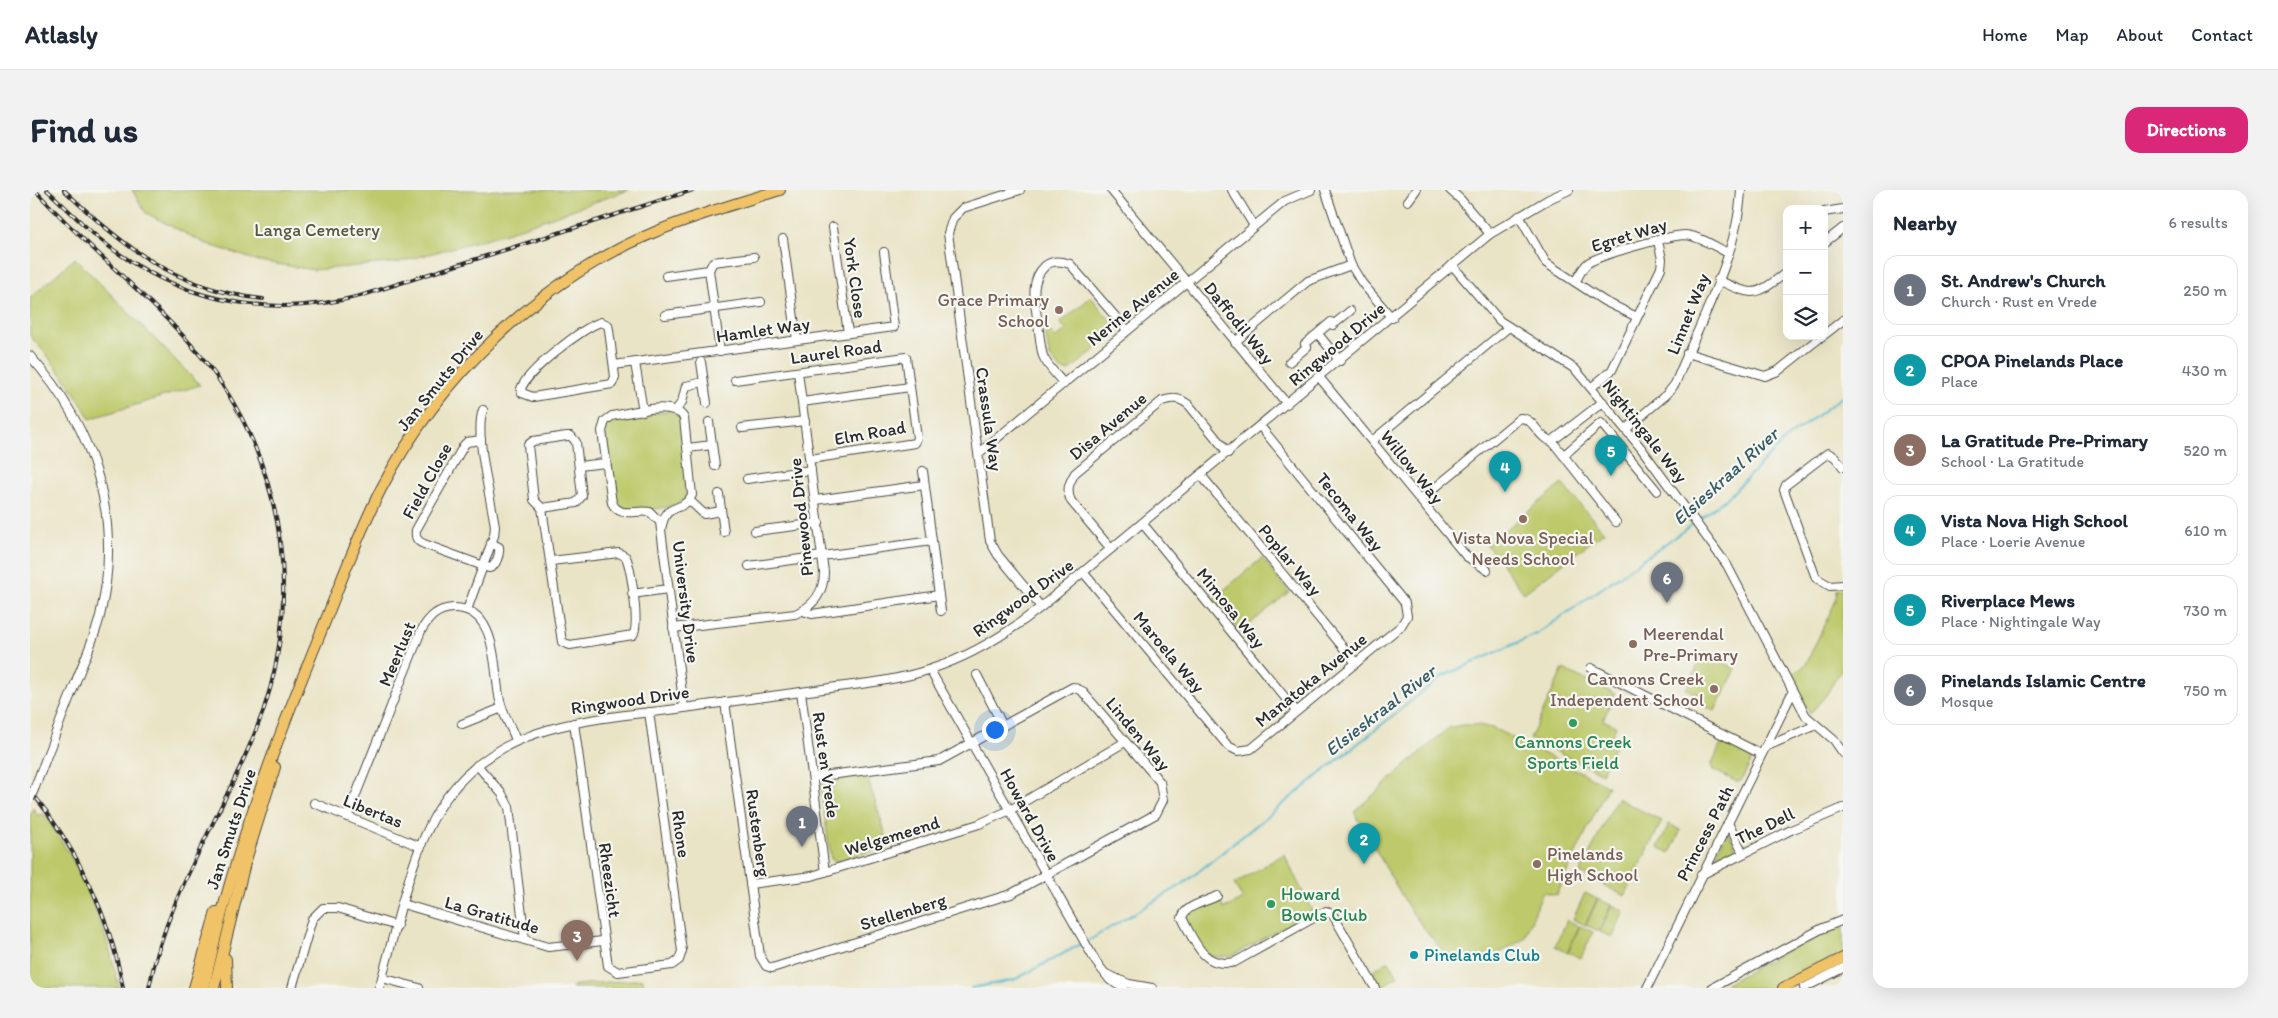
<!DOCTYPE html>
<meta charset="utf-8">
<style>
body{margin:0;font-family:Itim,sans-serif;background:#f2f2f3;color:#1f2937}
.controls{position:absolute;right:15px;top:15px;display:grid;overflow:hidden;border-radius:10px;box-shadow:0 5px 20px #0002}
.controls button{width:45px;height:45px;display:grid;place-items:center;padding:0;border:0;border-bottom:1px solid #e0e1e3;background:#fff;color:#1f2937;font:25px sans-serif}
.you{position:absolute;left:964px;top:539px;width:18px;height:18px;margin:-12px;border:4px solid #fff;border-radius:50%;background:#1a73e8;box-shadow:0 0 0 8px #1a73e833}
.badge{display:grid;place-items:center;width:32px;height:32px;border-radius:50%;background:#db2777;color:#fff;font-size:16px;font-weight:700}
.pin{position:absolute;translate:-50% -41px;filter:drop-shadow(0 1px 2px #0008)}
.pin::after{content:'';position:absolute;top:26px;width:18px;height:15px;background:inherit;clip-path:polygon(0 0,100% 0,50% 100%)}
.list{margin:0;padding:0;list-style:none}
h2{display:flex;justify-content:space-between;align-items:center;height:65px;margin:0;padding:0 20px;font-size:21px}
h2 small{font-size:16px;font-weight:400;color:#747a83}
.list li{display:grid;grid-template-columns:32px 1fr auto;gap:15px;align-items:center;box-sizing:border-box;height:70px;margin:0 10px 10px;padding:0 10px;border:1px solid #e0e1e3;border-radius:15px}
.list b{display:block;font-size:19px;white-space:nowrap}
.list p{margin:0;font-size:16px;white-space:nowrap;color:#747a83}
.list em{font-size:16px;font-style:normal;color:#747a83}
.icon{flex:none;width:28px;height:28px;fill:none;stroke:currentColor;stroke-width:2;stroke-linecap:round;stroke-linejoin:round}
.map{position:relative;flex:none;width:1813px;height:798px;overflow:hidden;border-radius:15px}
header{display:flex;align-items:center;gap:30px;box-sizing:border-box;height:70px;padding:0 25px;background:#fff;border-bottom:1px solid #e0e1e3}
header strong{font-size:24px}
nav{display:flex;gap:28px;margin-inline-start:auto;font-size:18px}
.intro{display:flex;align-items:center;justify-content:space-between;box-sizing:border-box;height:120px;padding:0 30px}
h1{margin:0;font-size:35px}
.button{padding:12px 22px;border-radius:15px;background:#db2777;color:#fff;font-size:18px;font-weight:700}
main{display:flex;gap:30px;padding:0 30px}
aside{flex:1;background:#fff;border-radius:15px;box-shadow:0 5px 20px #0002}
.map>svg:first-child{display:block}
</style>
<header>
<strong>Atlasly</strong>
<nav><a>Home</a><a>Map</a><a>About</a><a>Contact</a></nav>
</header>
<div class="intro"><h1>Find us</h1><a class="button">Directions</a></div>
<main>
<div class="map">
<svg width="1813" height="798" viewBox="0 0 1813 798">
<rect width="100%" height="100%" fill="#f6f6f2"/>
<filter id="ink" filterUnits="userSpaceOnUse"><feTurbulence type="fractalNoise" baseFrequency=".02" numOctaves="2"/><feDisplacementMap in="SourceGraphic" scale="10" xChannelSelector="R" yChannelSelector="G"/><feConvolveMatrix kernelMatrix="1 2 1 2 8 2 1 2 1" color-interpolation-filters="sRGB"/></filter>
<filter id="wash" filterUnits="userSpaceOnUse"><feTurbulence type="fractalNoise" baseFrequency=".0096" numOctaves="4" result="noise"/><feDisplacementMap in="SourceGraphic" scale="20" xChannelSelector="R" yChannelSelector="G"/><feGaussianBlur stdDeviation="1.12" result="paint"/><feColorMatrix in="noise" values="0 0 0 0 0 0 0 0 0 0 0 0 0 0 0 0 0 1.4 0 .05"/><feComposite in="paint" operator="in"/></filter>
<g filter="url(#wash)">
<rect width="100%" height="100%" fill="#eae4c6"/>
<g fill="#bdc96b" stroke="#747a4b">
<path d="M102,0h497l-126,44 -103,28 -86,8 -56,-9 -54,-18 -58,-30z"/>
<path d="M45,68l125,127 -110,34c-17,-31 -36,-57 -60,-83v-38z"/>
<path d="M1061,107l24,29 -1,8 -45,37 -8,-1 -12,-15 -3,-21 3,-3 7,7 10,-8 -6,-7z"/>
<path d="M641,221l9,7 11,71 -3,10c-28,13 -42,11 -72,9l-11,-81 8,-8z"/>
<path d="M1532,294l42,48 -80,61 -37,-48z"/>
<path d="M1232,368l27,34 -49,40 -27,-33z"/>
<path d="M1813,398v79l-17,28 -16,19 -20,-39 15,-9 31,-66 1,-10z"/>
<path d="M1674,463l32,16 -21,42 -19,-9 3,-7 -13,-6z"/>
<path d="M1533,479l52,25 -12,26 13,6 -6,14 6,3 -14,30 -72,-34z"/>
<path d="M1431,535h16l16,3 115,58 -52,109 -13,-3 -19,47 -35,20 -20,3 -17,-5 -13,-10 -29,-37 -56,-98 85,-76 10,-8z"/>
<path d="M1696,551l25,13 2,4 -12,23 -4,1 -24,-12 -2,-5 11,-23z"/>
<path d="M837,586l22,69 -51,17 -7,-3 -11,-74 2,-4z"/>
<path d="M1587,608l45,23 -37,75 -45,-23z"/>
<path d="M3,618l4,7 7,-1c37,53 62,110 75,174h-89v-171z"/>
<path d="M1639,634l12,6 -11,23 -12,-6z"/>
<path d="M1698,641l10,21 -25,15 -2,-1z"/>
<path d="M1254,664l28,57 -80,45 -17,1 -12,-4 -18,-34 3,-7 30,-14 6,11 19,-10 -9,-15z"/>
<path d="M1555,703l12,6 -12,26 -12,-6z"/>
<path d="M1568,709l13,6 -12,26 -13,-6z"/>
<path d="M1582,715l12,6 -11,26 -13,-5z"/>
<path d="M1537,730l12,6 -12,26 -12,-6z"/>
<path d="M1813,734v30l-26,11 -40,23h-58l88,-49z"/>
<path d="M1550,736l13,6 -12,26 -13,-6z"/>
<path d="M1359,771l9,15 -16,10 -9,-16z"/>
<path d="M613,789l1,9h-72l2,-3z"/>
</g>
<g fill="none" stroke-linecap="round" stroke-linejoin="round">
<g stroke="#51b7cf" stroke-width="2">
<path d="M1667,331l30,-23 59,-59 57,-43"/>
<path d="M1058,751l95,-57 258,-207 96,-43 156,-110"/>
<path d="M941,798l43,-8 69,-37"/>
</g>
</g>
</g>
<g filter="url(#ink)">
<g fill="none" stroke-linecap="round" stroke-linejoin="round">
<g stroke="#484742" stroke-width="10">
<g id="minor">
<path d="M990,0l-57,18 -10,10 -5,15 42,308 8,14 43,52"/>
<path d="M1081,0l176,214"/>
<path d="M1202,0l22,36"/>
<path d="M1295,0l26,75 11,18 30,35"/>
<path d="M1420,0l11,10 29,34"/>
<path d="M1378,11l8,-11"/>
<path d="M1794,22l19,-3"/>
<path d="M1489,26l27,47 58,38 33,16"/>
<path d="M803,37l15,106"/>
<path d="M753,49l14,101"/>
<path d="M1794,53l19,-15"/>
<path d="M1422,75l48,56 75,48 66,79 86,117 79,151 28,24 9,13"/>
<path d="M679,80l11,81"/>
<path d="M636,86l43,-6 4,-8 41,-5"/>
<path d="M1688,90c37,17 36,17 69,-8"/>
<path d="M1545,92c4,-6 7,-14 13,-19 12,-8 83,-28 97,-28 14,1 31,12 43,18"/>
<path d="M635,125l96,-13"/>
<path d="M571,132l7,3 1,5 6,47 -3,7 -79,13 -11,-4 -1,-4c5,-17 62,-62 80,-67z"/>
<path d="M1288,144l22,27"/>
<path d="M1794,145l19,-15"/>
<path d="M1205,152l73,-61 43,-16"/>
<path d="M1657,163l78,23 13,-5 44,-35"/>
<path d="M0,166c66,74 93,163 70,260 -6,24 -17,46 -25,68 -14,35 -27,69 -40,103"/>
<path d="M671,172l6,41"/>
<path d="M1259,172l18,-15 -2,-3 26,-22 2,3 17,-14"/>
<path d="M605,173l8,48"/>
<path d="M584,175l280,-38 -10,-75"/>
<path d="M1289,187l147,179 21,14"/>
<path d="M705,190l171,-23 11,81 -2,5 -105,16"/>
<path d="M1034,194c-7,-9 -17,-18 -21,-28 -3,-10 -3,-21 -5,-31 -2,-20 -10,-43 7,-59 7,-6 17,-5 25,-2l57,66"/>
<path d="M1562,197l20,-17 49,-102 1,-9 -4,-18"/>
<path d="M772,212l108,-15"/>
<path d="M646,220l6,-8 4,-16 17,-4"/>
<path d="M679,232l6,44"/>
<path d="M712,238l63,-7"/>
<path d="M1596,239l41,-35 8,-10c24,-60 63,-129 66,-194"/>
<path d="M537,246h4l5,6 6,54 -6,7 -34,5 -8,-8 -6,-55 5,-4z"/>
<path d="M451,250l-14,2 -3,3 -48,85c-1,8 1,11 8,14l65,24c7,-1 11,-14 10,-21l-8,-4"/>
<path d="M1342,251l137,-114"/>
<path d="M1522,251l64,81"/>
<path d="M658,258l24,-3"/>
<path d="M949,263l306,-252 26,-11"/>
<path d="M1534,265l37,-32 56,68"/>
<path d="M549,276l26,-3"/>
<path d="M1813,277l-8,-10 -7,-4 -42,32 -2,5 32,88 14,8 13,-1"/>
<path d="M893,281l18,140"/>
<path d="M1171,285l155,188"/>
<path d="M717,289l64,-9"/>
<path d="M689,304l5,38"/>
<path d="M659,310l15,14 17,-3"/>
<path d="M786,310l108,-15"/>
<path d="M1390,310l100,-82c15,0 18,21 32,23l51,-39"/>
<path d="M512,318l20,134 8,3 63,-10c7,-10 -2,-66 -7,-78l-7,-4 -68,8"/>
<path d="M1113,334l153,187"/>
<path d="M631,340c5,-31 19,-14 31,-35l-8,-77c-11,-19 -53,-5 -72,-2l-7,5 -3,10 10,72c9,16 23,6 38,9l10,10 24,186"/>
<path d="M725,341l64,-8"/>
<path d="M1081,359l-40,-48c-5,-11 -2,-18 4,-28l87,-72c11,-4 18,-3 27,4l39,48"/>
<path d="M719,376l183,-25"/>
<path d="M1053,382l145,174 10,5 13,-2 150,-123 6,-10 -2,-13 -145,-177"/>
<path d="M602,404l36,-5"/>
<path d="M437,420l27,-74 1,-10c-4,-27 -21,-93 -12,-116"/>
<path d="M773,421l9,3 127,-19"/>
<path d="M643,438l122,-14c19,-8 29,-21 29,-42l-26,-200"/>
<path d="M1561,478l170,86"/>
<path d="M900,480l166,292 14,18 13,8"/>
<path d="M947,485l26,51"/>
<path d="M771,502l24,180"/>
<path d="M695,512l35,254 6,10 6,2 239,-74 145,-80 7,-14 -3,-18 -78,-91 -9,-4 -134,74 -125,16"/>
<path d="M544,533l34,243 10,6 54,-7 7,-5 3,-9 -33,-239"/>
<path d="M432,534l40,-16"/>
<path d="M1735,557l49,-21"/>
<path d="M447,575l25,29 7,13 16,133"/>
<path d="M284,613l107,44"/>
<path d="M317,627l74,-186c8,-14 16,-22 32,-23 46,-1 40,63 47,93 3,14 11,26 16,39"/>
<path d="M1698,633l15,30"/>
<path d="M1671,685l90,-45 52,-22"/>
<path d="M720,694l62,-8 167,-52 31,-14 115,-68"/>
<path d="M1187,706c-11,6 -32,9 -35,22 13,24 21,51 53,44l91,-51 7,4 42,73"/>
<path d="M373,714l145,43 55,-6"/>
<path d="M1076,784l23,10 23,4"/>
<path d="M352,788l37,10"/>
<path d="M262,798l20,-69 11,-11h15l59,18"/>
<path d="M349,798c18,-59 31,-141 68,-191 58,-78 150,-77 237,-89 46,-6 93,-13 139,-19 36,-5 73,-8 108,-20 41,-13 76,-35 110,-62l449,-373 59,-35 20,-9"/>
<path d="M1617,798l145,-295"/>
<path d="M1682,798l109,-59 22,-9"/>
<path d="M1774,798l39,-20"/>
</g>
</g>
<g stroke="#484742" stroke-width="12">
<g id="major">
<path d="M196,769l1,29"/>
<path d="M164,798l22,-76"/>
<path d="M174,798c24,-117 65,-229 110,-339 22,-53 41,-109 67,-160 59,-112 157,-208 274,-257 40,-17 83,-29 125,-42"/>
<path d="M184,798l31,-125 30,-96"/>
<path d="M1753,798l60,-30"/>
</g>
</g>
<use href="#minor" stroke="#fff" stroke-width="8"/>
<use href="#major" stroke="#f0c369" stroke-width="10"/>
<g stroke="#2b2b2b" stroke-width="4">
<g id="rail">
<path d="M5,0c52,58 115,106 165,165 87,105 107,255 54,380 -34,84 -88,163 -105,253"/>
<path d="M17,0c24,22 47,47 74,65 72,50 156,62 239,41l333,-106"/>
<path d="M34,0c59,57 114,100 199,109"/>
<path d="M0,600c46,57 80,125 93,198"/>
</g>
</g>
<use href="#rail" stroke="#f6f6f2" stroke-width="2" stroke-dasharray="5.5" stroke-linecap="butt"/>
<g stroke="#484742" stroke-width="10" stroke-linecap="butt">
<path id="minor-bridge" d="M0,609l5,-12"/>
</g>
<use href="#minor-bridge" stroke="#fff" stroke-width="8"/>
</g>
</g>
<g fill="#8d6e63" stroke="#f6f6f2" stroke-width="2">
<circle cx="1029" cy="120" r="5"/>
<circle cx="1493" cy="329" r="5"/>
<circle cx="1603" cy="454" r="5"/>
<circle cx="1684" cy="499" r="5"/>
<circle cx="1507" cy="674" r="5"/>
</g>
<g fill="#2e9e5b" stroke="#f6f6f2" stroke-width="2">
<circle cx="1543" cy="533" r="5"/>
<circle cx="1241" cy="714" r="5"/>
</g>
<circle fill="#0f9aa8" stroke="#f6f6f2" stroke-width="2" cx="1384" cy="765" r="5"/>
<g text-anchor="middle" stroke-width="4.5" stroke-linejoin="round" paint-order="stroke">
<g font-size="18" fill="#575a3e" stroke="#f6f6f2">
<text x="287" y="46">Langa Cemetery</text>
</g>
<g font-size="18" fill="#2b2b2b" stroke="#f6f6f2">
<text transform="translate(1599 45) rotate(-17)" y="6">Egret Way</text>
<text transform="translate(825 88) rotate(82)" y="6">York Close</text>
<text transform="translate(1103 117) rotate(-39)" y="6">Nerine Avenue</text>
<text transform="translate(1658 124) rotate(-68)" y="6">Linnet Way</text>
<text transform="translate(1209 133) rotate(51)" y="6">Daffodil Way</text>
<text transform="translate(733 140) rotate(-8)" y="6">Hamlet Way</text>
<text transform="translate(1307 154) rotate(-40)" y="6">Ringwood Drive</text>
<text transform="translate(806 162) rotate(-8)" y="6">Laurel Road</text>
<text transform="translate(410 190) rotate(-51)" y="6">Jan Smuts Drive</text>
<text transform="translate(959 229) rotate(82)" y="6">Crassula Way</text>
<text transform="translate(1078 236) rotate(-40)" y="6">Disa Avenue</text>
<text transform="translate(1615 241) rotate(52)" y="6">Nightingale Way</text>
<text transform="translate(840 243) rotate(-10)" y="6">Elm Road</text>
<text transform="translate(1382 277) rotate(51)" y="6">Willow Way</text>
<text transform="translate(397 291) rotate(-61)" y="6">Field Close</text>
<text transform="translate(1320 322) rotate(51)" y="6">Tecoma Way</text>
<text transform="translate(771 327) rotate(-96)" y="6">Pinewood Drive</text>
<text transform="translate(1260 370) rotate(50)" y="6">Poplar Way</text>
<text transform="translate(993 408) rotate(-36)" y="6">Ringwood Drive</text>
<text transform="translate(656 412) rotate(83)" y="6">University Drive</text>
<text transform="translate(1201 418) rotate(51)" y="6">Mimosa Way</text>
<text transform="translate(1139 462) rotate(50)" y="6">Maroela Way</text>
<text transform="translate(367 464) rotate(-67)" y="6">Meerlust</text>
<text transform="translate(1281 490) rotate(-39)" y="6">Manatoka Avenue</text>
<text transform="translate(600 510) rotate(-8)" y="6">Ringwood Drive</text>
<text transform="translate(1108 544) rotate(50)" y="6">Linden Way</text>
<text transform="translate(796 575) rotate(82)" y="6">Rust en Vrede</text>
<text transform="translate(343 621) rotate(22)" y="6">Libertas</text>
<text transform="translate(1000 625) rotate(61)" y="6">Howard Drive</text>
<text transform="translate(1735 636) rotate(-26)" y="6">The Dell</text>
<text transform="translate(201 639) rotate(-72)" y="6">Jan Smuts Drive</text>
<text transform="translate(728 643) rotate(82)" y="6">Rustenberg</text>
<text transform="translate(1675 643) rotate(-63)" y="6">Princess Path</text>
<text transform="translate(651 644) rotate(82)" y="6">Rhone</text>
<text transform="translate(862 646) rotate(-17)" y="6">Welgemeend</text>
<text transform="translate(580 690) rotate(82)" y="6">Rheezicht</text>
<text transform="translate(873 722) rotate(-17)" y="6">Stellenberg</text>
<text transform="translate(462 725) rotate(16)" y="6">La Gratitude</text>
</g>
<g font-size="18" fill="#785e54" stroke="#f6f6f2" text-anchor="end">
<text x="1019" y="116">Grace Primary<tspan x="1019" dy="21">School</tspan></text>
<text x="1493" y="354" text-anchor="middle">Vista Nova Special<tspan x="1493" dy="21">Needs School</tspan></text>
<text x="1613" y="450" text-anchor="start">Meerendal<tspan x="1613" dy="21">Pre-Primary</tspan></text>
<text x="1674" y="495">Cannons Creek<tspan x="1674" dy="21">Independent School</tspan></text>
<text x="1517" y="670" text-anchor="start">Pinelands<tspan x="1517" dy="21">High School</tspan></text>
</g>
<g font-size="18" fill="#27864d" stroke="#f6f6f2">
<text x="1543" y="558">Cannons Creek<tspan x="1543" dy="21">Sports Field</tspan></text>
<text x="1251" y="710" text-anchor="start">Howard<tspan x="1251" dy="21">Bowls Club</tspan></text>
</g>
<g font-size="18" fill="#0d838f" stroke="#f6f6f2" text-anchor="start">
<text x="1394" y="771">Pinelands Club</text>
</g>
<g font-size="19" font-style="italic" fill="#385c64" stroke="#f6f6f2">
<text transform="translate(1695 286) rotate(-42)" y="7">Elsieskraal River</text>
<text transform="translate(1350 520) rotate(-38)" y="7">Elsieskraal River</text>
</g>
</g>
</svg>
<div class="controls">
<button>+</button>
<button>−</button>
<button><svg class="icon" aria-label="layers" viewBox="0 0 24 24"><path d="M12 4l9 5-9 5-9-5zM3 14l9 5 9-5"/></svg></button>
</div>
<div class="you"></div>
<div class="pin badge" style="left:772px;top:657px;background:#6b7280">1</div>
<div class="pin badge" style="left:1334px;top:674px;background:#0f9aa8">2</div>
<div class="pin badge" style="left:547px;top:771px;background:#8d6e63">3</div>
<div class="pin badge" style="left:1475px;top:302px;background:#0f9aa8">4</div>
<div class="pin badge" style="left:1581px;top:286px;background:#0f9aa8">5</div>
<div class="pin badge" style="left:1637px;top:413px;background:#6b7280">6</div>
</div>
<aside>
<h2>Nearby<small>6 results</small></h2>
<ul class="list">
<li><span class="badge" style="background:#6b7280">1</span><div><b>St. Andrew's Church</b><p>Church · Rust en Vrede</p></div><em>250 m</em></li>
<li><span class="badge" style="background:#0f9aa8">2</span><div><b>CPOA Pinelands Place</b><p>Place</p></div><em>430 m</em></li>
<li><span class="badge" style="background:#8d6e63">3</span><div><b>La Gratitude Pre-Primary</b><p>School · La Gratitude</p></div><em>520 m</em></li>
<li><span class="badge" style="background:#0f9aa8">4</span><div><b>Vista Nova High School</b><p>Place · Loerie Avenue</p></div><em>610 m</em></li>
<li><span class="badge" style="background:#0f9aa8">5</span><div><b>Riverplace Mews</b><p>Place · Nightingale Way</p></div><em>730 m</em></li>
<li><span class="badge" style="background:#6b7280">6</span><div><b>Pinelands Islamic Centre</b><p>Mosque</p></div><em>750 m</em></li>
</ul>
</aside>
</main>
